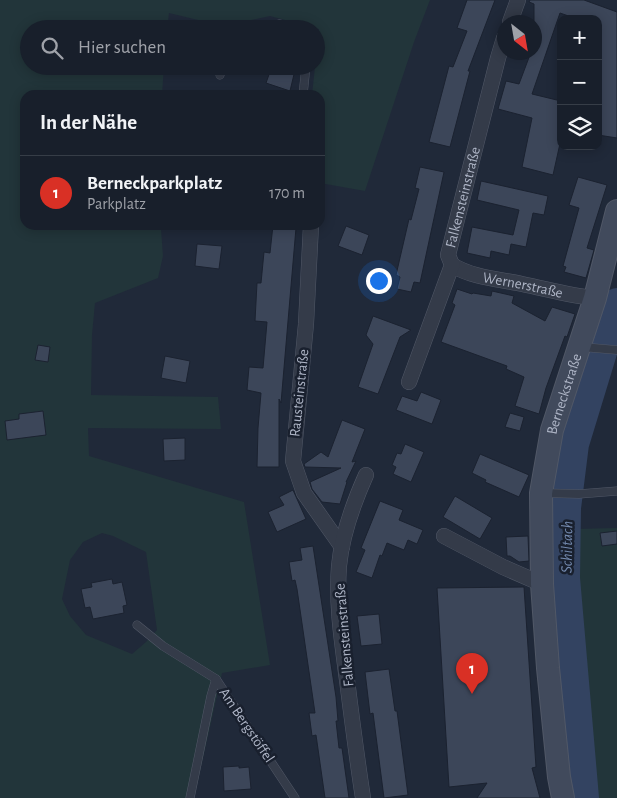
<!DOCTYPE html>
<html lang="de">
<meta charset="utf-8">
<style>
body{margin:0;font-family:"Alegreya Sans",sans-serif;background:#252c37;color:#f1f3f6}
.controls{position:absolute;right:15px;top:15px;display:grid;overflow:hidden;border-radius:10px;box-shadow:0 2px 12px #0003}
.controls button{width:45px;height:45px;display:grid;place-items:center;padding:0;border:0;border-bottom:1px solid #363d47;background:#181f2b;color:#f1f3f6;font:25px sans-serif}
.compass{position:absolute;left:497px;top:15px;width:45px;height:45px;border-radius:50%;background:#181f2b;box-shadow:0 2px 12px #0003;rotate:149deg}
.you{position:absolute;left:378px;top:280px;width:18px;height:18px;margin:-12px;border:4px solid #fff;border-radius:50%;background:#1a73e8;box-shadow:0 0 0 8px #1a73e833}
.badge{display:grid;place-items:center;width:32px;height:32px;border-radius:50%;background:#d93025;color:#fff;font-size:16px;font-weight:700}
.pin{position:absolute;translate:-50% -41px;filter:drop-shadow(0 1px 2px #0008)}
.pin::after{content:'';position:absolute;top:26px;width:18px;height:15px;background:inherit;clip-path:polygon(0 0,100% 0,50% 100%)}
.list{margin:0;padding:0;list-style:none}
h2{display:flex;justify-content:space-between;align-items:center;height:65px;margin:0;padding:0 20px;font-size:21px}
h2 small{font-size:16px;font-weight:400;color:#9fa2a9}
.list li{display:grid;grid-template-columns:32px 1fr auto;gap:15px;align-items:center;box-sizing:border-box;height:75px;padding:0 20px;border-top:1px solid #363d47}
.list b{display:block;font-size:19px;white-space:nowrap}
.list p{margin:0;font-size:16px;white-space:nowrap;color:#9fa2a9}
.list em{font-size:16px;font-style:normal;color:#9fa2a9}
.icon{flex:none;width:28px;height:28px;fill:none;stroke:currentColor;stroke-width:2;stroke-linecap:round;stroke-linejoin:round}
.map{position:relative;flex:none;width:617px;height:798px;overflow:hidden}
.search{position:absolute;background:#181f2b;box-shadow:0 2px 12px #0003;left:20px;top:20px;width:305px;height:55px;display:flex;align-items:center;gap:12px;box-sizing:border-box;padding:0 18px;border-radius:28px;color:#9fa2a9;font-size:19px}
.panel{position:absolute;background:#181f2b;box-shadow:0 2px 12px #0003;left:20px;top:90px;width:305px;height:140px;border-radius:15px}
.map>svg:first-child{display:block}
</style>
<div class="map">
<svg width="617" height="798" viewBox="0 0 617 798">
<rect width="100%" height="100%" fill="#202939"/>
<g fill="#22353a" fill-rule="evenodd">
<path d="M0,0h430l-16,42 -49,149 -45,-8v-88h-8l7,-66 -49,-13 -47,10 -54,-13 -2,16h-138v37h135l-2,29h-137v130h135l1,4 2,27 -5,22 -63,25 -3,32 -1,60 127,2 3,32 -133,-1 1,28 155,46 26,163 -48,8 -28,125h-194zM102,533l11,3 33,16 11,78 -11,12 -14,12 -46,-19 -16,-19 -8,-17 8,-39 13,-18z"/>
<path d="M617,528v270h-23l-19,-269z"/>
</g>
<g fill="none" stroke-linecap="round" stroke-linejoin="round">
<path stroke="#334361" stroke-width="30" d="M584,798l-19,-220 1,-70 8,-64 43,-141"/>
</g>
<g fill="#3c4659" stroke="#1b2230">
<path d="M467,0h28l-27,71h2l-20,76 -21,-5 20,-76 4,1 14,-36 -10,-3z"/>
<path d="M530,0h54l33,12v126l-19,-3v-116h-21l-17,-6 -28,81 29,7v38l-8,36 -31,-8 10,-49 -34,-9 8,-28 13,3 12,-32h3v-48l-5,-2z"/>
<path d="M272,66h24l-6,25 -24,-8z"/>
<path d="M420,167l24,5 -24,111 -6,-1 -3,10 -14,-3 3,-12 -4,-2 13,-56 2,1 8,-31 -4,-1z"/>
<path d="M578,177l29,8 -20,63 7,2 -8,28 -22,-6 2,-5 -3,-1 16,-58 -10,-3z"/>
<path d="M481,181l67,15 -4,19 -11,-2 -7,34 -15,-3 -2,11 -18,-4 -1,7 -23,-5 5,-26 41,8 6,-25 -42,-10z"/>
<path d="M273,225l23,3 -15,175 -2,-4v68h-22l1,-39 3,-35 -14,-3 2,-23 14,1 4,-46 -12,-1 2,-38h4l3,-31 6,1z"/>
<path d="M346,226l23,9 -7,20 -24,-9z"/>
<path d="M197,244l25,2 -3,23 -24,-3z"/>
<path d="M457,289l15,5 1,-1 18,3 1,-5 22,5 -2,7 33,18 7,-14 23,7 -8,23 -2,-1 -19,52 -7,26 -24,-8 9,-29 -18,-8 1,-3 -66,-24 14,-37 -3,-2z"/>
<path d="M373,316l38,14 -11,7 -22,57 -20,-7 15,-43 -7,-9z"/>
<path d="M38,345l12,2 -2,15 -13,-2z"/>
<path d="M165,356l25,5 -4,22 -25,-5z"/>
<path d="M421,392l20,8 -9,24 -36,-14 6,-14 15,5z"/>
<path d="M43,411l3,24 -39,5 -2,-19 14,-2v-5z"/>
<path d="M510,413l14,4 -4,14 -15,-4z"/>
<path d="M342,420l23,9 -13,33 4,-1 -10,21h1l-7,22 -18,-2 -10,-13 -2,-7 31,-14 -36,-1 -1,-3 17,-12 7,5z"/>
<path d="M185,438v22l-21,1 -1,-22z"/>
<path d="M405,444l19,8 -13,30 -18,-8 3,-7 -4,-2 5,-12 4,1z"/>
<path d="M480,454l49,21 -10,22 -34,-15 1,-2 -14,-7z"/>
<path d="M293,490l13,29 -29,13 -9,-20 16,-7 -5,-8z"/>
<path d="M455,496l37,22 -12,21 -37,-22z"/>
<path d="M380,501l23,9 -4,10 24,10 -6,14 -9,-4 -4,10 -17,-7 -5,13 -2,-1 -8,23 -16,-6 9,-22 -4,-2z"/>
<path d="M617,531v13l-15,2 -2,-13z"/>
<path d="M528,536l1,25 -10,1 -9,-6h-3l-1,-19z"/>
<path d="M313,546l23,151 2,24h-2l3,27h3l7,50h-24l-9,-63 -4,1 -3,-23h6l-18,-124 -2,-9 -3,1 -3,-19 13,-2 -2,-12z"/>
<path d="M112,579l1,5 9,-2 5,23 -4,1 1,7 -31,6 -3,-12 -5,1 -4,-19 11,-2 -1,-4z"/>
<path d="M524,587l12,180 -4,1 8,30h-63l10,-15 -38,4 -12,-199z"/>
<path d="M379,614l3,30 -21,2 -4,-30z"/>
<path d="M389,669l6,42h2l11,84 -24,3 -11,-85 -3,1 -5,-42z"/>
<path d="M239,766v2l10,-1 2,22 -27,2 -1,-24z"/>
</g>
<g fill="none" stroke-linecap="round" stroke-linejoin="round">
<g stroke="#515867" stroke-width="9">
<g id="service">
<path d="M259,29l20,-5 25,5"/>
<path d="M220,75l2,-9"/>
<path d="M303,95l3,-29"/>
<path d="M582,347l35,3"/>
<path d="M543,493l36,1 38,-3"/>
<path d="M137,625l26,21 53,33"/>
<path d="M190,798l21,-102 5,-17 79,119"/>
</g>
</g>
<g stroke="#515867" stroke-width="16">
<g id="minor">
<path d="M510,22l8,-22"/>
<path d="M311,225l-5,99 -13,137 11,32 38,54"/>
<path id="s1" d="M452,265c21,13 47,14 70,19 25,5 48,12 73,14"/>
<path id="s2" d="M409,382l43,-117 -4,-10 50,-197 6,-20"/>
<path d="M444,536l59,31 39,17"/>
<path d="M363,798c-6,-39 -11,-78 -16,-118 -5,-38 -11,-75 -8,-114 3,-32 14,-62 27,-91"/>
</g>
</g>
<g stroke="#515867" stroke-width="24">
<g id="secondary">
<path id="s3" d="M563,798l-4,-21 -11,-109 -6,-84 -1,-91 11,-63 43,-132 22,-87"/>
</g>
</g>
<use href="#service" stroke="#343b49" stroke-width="8"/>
<use href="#minor" stroke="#343b49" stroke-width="15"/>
<use href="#secondary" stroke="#414a5c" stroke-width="22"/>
</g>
<g text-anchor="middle" stroke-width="5" stroke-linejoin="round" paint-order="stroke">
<g font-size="15" fill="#aeb5c6" stroke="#19202e">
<text dy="5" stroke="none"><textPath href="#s2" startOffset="195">Falkensteinstraße</textPath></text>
<text dy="5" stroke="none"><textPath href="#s1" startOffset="74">Wernerstraße</textPath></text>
<text transform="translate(299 393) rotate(-84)" y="5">Rausteinstraße</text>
<text dy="5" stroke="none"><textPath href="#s3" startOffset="408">Berneckstraße</textPath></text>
<text transform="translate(344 635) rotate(-95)" y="5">Falkensteinstraße</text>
<text transform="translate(247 725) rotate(56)" y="5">Am Bergstöffel</text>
</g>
<g font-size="16" font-style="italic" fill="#748aaf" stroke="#19202e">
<text transform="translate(566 547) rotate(-89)" y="6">Schiltach</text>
</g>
</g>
</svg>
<div class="controls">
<button>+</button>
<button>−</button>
<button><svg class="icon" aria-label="layers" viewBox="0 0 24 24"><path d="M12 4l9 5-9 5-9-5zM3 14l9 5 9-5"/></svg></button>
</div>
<svg class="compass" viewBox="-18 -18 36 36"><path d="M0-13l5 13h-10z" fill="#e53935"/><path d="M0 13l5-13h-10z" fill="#9fa2a9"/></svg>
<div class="you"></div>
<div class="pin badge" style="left:472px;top:694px">1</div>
<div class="search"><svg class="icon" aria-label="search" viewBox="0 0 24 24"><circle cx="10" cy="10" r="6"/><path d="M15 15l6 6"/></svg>Hier suchen</div>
<section class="panel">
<h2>In der Nähe<small></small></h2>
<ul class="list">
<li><span class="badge">1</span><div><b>Berneckparkplatz</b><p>Parkplatz</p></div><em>170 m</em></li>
</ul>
</section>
</div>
